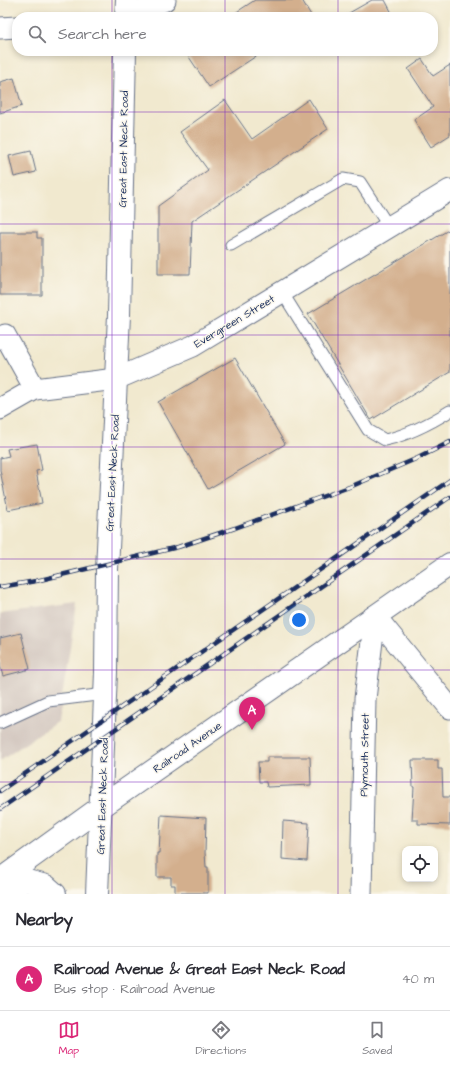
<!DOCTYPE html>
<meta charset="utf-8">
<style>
body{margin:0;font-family:"Architects Daughter",sans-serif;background:#f7f7f7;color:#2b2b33}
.controls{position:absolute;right:12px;bottom:12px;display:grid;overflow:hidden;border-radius:8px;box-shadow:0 2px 6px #0003}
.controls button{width:36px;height:36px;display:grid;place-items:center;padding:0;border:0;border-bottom:1px solid #e1e1e2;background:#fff;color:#2b2b33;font:20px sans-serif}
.you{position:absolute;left:299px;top:620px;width:14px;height:14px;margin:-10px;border:3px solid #fff;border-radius:50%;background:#1a73e8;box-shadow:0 0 0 6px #1a73e833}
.badge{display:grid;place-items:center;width:26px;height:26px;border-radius:50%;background:#db2777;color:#fff;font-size:13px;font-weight:700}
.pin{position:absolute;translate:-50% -33px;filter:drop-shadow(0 1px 2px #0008)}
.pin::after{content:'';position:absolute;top:21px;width:14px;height:12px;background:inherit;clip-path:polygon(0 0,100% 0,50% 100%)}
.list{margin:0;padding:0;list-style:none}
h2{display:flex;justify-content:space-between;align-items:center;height:52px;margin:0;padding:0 16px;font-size:17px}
h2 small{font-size:13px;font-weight:400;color:#7c7c81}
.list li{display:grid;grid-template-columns:26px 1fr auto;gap:12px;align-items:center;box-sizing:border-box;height:64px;padding:0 16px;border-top:1px solid #e1e1e2}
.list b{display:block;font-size:15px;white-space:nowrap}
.list p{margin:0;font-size:13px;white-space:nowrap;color:#7c7c81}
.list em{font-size:13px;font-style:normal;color:#7c7c81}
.icon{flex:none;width:22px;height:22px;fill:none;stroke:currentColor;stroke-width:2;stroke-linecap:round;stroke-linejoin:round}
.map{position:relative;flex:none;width:450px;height:894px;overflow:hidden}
.search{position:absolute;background:#fff;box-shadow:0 2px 6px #0003;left:12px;right:12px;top:12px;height:44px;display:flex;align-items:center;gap:10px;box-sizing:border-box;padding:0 14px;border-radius:16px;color:#7c7c81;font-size:15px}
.sheet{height:116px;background:#fff}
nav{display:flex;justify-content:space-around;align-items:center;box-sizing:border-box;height:56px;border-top:1px solid #e1e1e2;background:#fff;font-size:11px;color:#7c7c81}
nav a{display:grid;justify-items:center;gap:2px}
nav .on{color:#db2777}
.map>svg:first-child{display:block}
</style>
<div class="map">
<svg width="450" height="894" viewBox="0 0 450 894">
<rect width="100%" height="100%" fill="#fbf7ec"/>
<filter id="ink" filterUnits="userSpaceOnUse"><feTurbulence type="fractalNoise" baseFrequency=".025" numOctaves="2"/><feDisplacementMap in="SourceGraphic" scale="8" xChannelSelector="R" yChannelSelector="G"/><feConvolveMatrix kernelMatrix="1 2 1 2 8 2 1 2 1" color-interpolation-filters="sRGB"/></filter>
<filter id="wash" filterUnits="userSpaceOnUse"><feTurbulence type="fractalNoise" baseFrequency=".012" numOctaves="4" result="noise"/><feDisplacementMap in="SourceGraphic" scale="16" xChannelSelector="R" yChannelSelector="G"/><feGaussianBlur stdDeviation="0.9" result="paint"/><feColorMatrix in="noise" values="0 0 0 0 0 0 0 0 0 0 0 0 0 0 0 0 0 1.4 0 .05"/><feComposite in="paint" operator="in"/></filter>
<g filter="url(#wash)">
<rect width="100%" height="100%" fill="#f1e9cf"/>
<path fill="#cec1ba" d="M77,604l-19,117 -58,40v-147z"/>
<g id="blocks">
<g fill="#d3af8d">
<path d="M255,0h47l10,17h-83z"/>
<path d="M372,0h13l9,17h-52z"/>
<path d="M185,51h79l-55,36z"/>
<path d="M422,59l11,17 17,-11v70l-19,12 -17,-27 19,-13 -25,-38z"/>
<path d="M14,78l8,28 -22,7v-31z"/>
<path d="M309,99l19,30 -136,92 -2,53h-32v-68l50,-36 -28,-38 45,-32 27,39z"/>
<path d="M31,151l5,21 -22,5 -5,-21z"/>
<path d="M450,229v143l-79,48 -63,-106z"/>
<path d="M0,232h37v6h5v57h-42z"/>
<path d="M235,358l50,86 -77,45 -50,-87z"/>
<path d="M37,444l5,26 -6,1 6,32 -34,7 -8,-40v-12l9,-2 -2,-7z"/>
<path d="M21,633l9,36 -27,7 -3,-10v-28z"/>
<path d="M267,757h43l1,28 -44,2 -1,-5h-7l-1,-20h9z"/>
<path d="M412,760h26v9h4l1,28h7v28l-32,-1v-4h-6l2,-33h-1z"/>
<path d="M161,815l45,3 -1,35 1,14h2v26h-33v-8h-4v-8h-14v-24h2z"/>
<path d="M283,821l26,2 -2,38 -25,-2z"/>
</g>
</g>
</g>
<g filter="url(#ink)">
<use href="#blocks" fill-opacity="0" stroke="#667086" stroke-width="1"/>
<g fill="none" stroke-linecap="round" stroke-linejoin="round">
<g stroke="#667086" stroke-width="13">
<g id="lane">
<path d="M231,245l112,-66 17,3 29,45"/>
<path d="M282,292l86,138 17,10c22,-5 46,-17 65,-29"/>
<path d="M0,723l48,-22 57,-7"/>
</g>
</g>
<g stroke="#667086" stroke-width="23">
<g id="street">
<path d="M126,17l39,-17"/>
<path d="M0,28l17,-1"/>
<path d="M0,338l5,-3 30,54"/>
<path d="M0,409l35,-20 81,-10 77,-33 257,-156"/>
<path d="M375,616l75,92"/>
<path d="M361,894l4,-195 10,-83"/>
</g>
</g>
<g stroke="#667086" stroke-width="24">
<g id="secondary">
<path d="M126,17l1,-17"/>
<path d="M0,880l101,-73 349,-243"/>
<path d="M0,892l27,-11 19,5 9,8"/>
<path d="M97,894l9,-222 1,-102 12,-255 6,-264"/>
</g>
</g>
<use href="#lane" stroke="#fff" stroke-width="11"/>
<use href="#street" stroke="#fff" stroke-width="21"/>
<use href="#secondary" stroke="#fff" stroke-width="22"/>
<g stroke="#1b2f5e" stroke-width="4.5">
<g id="rail">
<path d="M0,587l36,-6 142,-34 57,-19 117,-42 66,-28 32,-16"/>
<path d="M0,791l450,-311"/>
<path d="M0,809l450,-312"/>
</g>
</g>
<use href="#rail" stroke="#fbf7ec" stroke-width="3" stroke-dasharray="9" stroke-linecap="butt"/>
</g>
</g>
<path fill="none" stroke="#7b2cbf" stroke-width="1" stroke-opacity="0.55" d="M112,0v17M225,0v17M338,0v17M112,51v843M225,51v843M338,51v843M0,112h450M0,224h450M0,335h450M0,447h450M0,559h450M0,670h450M0,782h450"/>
<g text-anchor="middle" stroke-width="3" stroke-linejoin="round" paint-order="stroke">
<g font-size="11" fill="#1b2f5e" stroke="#fbf7ec">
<text transform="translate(123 149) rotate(-89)" y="4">Great East Neck Road</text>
<text transform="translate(234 321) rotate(-31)" y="4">Evergreen Street</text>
<text transform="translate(112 473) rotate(-87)" y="4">Great East Neck Road</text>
<text transform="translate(187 747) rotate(-35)" y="4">Railroad Avenue</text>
<text transform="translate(364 755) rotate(-89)" y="4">Plymouth Street</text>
<text transform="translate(102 796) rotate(-88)" y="4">Great East Neck Road</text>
</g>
</g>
</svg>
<div class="controls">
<button><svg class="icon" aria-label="locate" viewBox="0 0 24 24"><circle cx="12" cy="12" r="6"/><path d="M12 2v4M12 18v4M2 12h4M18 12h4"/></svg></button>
</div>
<div class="you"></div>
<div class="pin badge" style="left:252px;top:730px">A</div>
<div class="search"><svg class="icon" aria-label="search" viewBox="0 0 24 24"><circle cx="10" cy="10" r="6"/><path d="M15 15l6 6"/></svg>Search here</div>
</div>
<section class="sheet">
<h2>Nearby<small></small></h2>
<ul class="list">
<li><span class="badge">A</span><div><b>Railroad Avenue &amp; Great East Neck Road</b><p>Bus stop · Railroad Avenue</p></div><em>40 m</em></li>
</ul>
</section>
<nav>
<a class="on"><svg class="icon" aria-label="map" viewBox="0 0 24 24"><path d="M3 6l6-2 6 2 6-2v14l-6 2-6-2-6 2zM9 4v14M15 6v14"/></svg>Map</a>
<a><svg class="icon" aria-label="directions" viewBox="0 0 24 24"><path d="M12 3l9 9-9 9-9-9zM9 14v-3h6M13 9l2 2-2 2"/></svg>Directions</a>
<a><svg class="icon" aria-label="saved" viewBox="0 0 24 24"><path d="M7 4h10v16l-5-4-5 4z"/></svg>Saved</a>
</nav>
